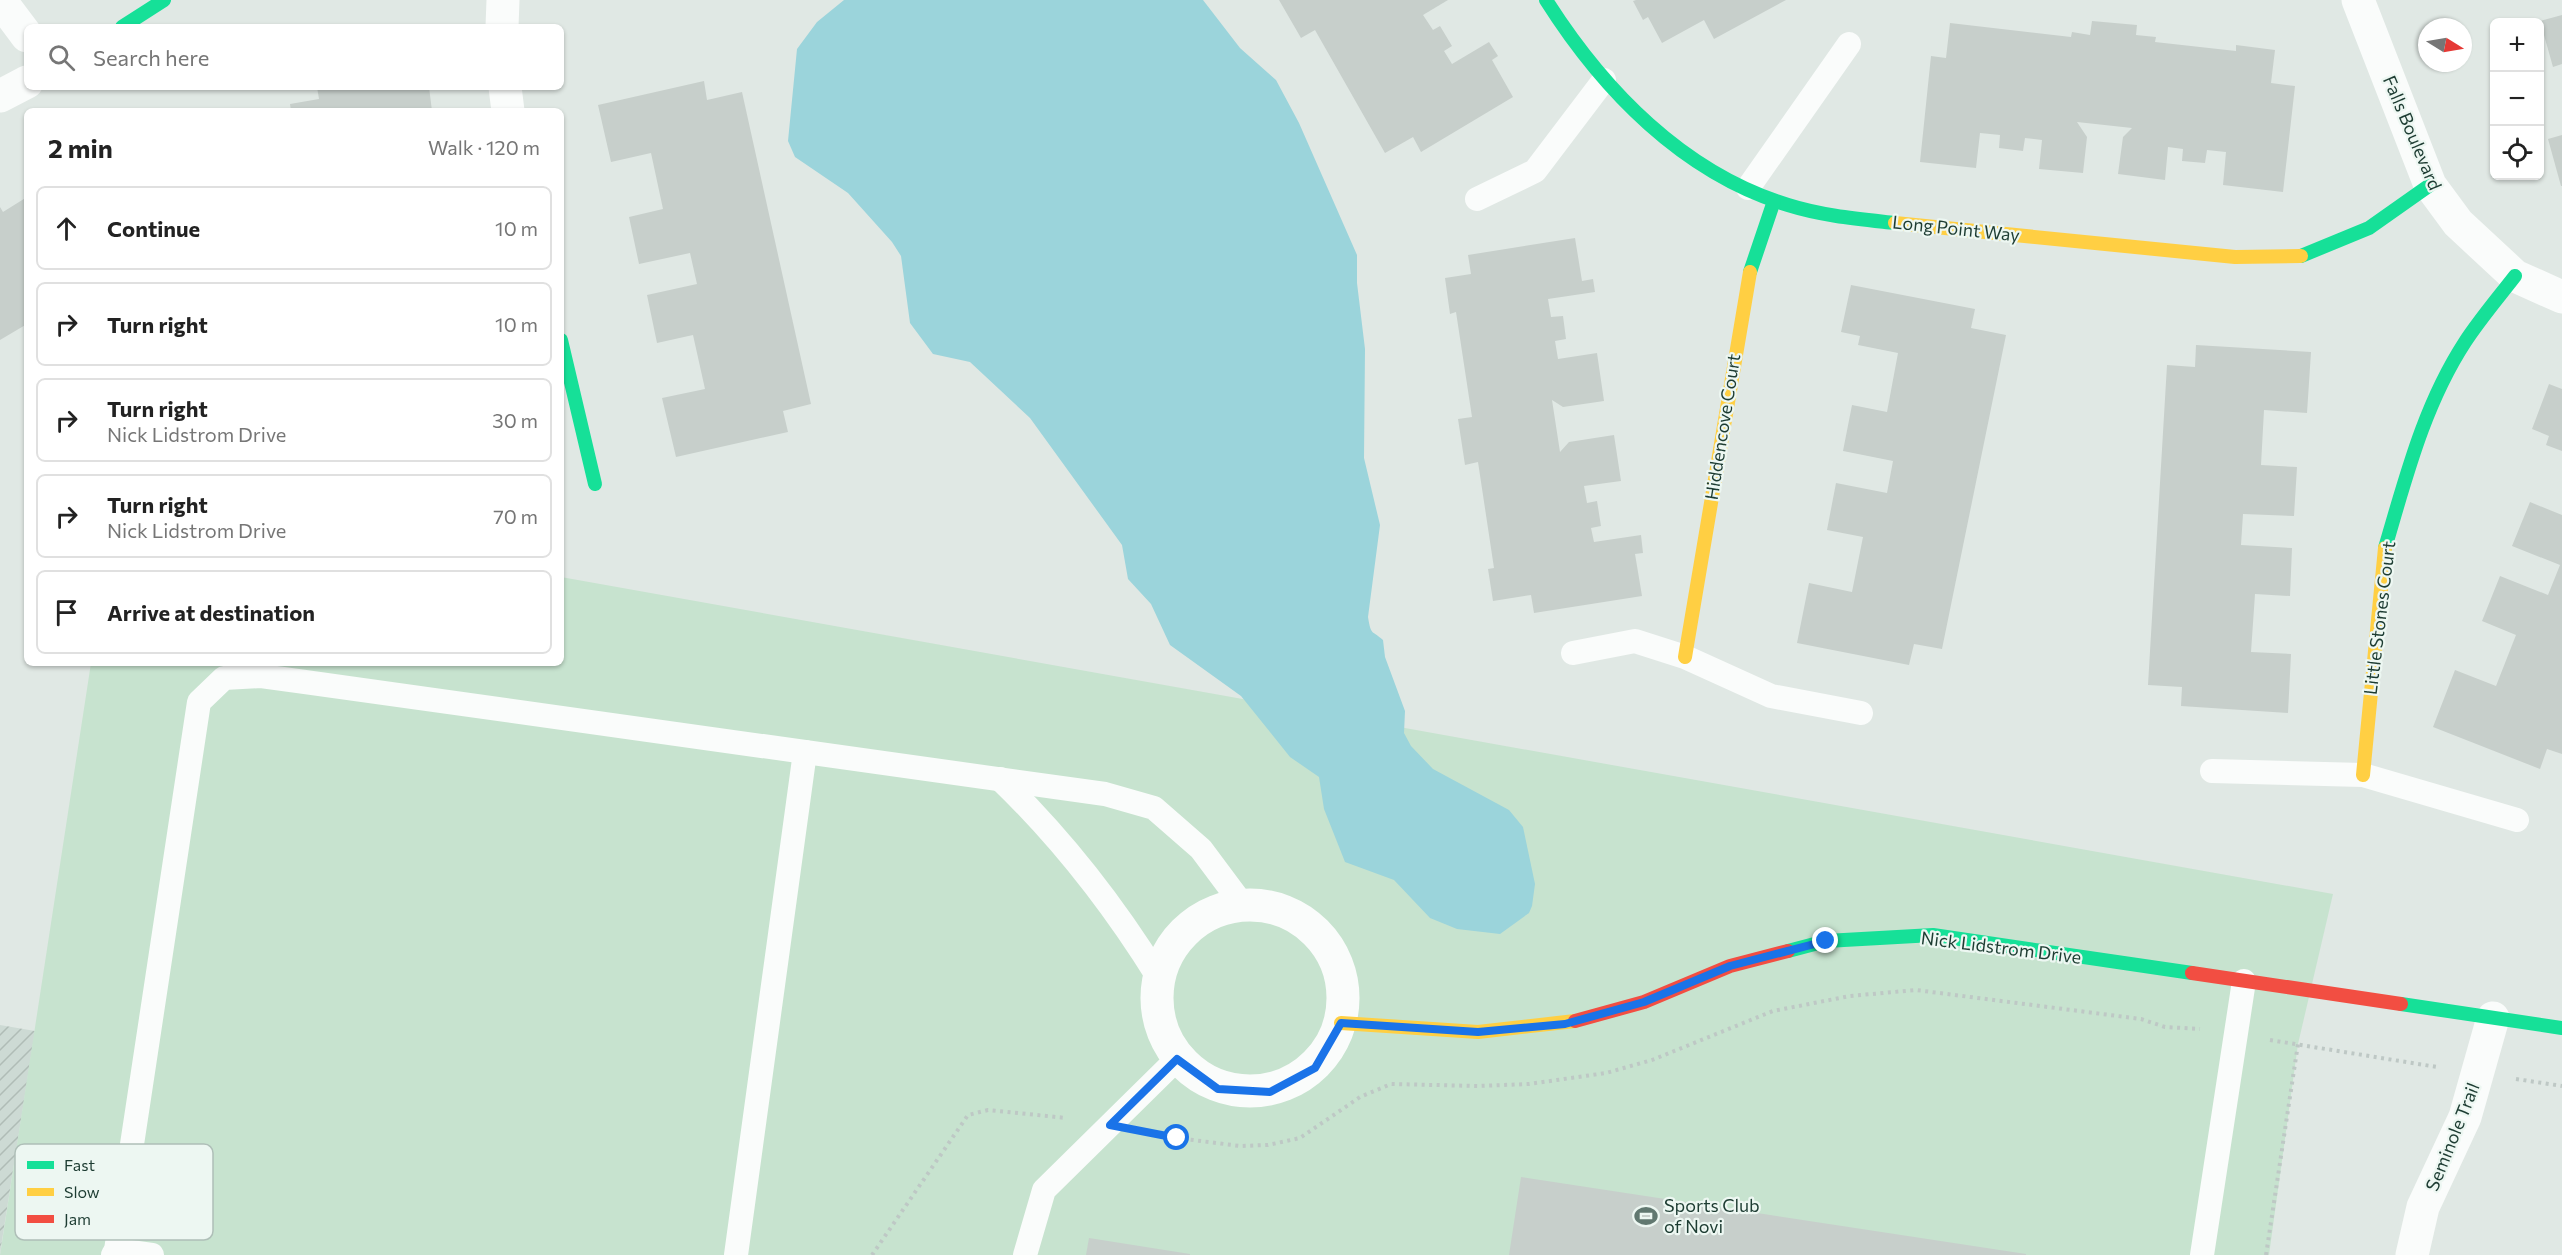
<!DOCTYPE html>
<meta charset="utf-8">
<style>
body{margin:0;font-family:Commissioner,sans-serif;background:#f6f6f6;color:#222}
.controls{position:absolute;right:18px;top:18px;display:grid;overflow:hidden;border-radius:9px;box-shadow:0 2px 4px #0004}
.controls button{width:54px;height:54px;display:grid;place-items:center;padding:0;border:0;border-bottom:2px solid #e0e0e0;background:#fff;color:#222;font:30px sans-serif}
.compass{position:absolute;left:2418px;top:18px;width:54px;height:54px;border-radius:50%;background:#fff;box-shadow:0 2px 4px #0004;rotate:101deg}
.stop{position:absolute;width:18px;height:18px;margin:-14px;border:4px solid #1a73e8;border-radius:50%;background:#fff}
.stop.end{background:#1a73e8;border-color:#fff;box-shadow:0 2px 6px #0008}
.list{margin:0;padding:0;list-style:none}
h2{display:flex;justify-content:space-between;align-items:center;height:78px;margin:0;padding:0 24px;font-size:26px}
h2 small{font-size:20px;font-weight:400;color:#767676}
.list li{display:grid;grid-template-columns:39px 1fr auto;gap:18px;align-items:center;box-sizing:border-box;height:84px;margin:0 12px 12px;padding:0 12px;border:2px solid #e0e0e0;border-radius:9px}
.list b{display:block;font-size:22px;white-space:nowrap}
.list p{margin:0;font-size:20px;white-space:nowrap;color:#767676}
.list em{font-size:20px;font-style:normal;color:#767676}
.icon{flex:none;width:33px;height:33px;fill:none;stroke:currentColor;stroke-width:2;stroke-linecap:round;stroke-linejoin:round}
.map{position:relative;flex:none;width:2562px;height:1255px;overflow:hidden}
.search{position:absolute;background:#fff;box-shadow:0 2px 4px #0004;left:24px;top:24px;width:540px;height:66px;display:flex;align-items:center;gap:15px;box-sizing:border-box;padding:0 21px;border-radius:9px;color:#767676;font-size:22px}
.panel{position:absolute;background:#fff;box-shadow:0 2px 4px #0004;left:24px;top:108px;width:540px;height:558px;border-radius:9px}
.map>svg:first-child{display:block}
</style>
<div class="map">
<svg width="2562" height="1255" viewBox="0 0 2562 1255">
<defs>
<pattern id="industrial-furrows" width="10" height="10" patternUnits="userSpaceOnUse" patternTransform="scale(1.5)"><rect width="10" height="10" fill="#cddad4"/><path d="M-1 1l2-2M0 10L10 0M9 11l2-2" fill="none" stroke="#b0bcb6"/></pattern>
</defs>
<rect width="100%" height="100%" fill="#e0e8e4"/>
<path fill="url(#industrial-furrows)" d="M0,1025l35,6 -35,222z"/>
<path fill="#c7e3cf" d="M561,577l1772,317 -35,150 -29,211h-2269l91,-592h470z"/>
<path fill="#9bd4db" d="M844,0h359l37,48 36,32 23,43 58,132v28l8,66 -1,109 16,67 -12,92c3,19 4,13 15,23l2,17 20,54 -1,22 7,13 22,23 76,41 14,17 12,57 -3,22 -3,7 -29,21 -43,-5 -27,-11 -36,-38 -49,-18 -21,-53 -5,-32 -29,-20 -49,-61 -71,-51 -19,-41 -23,-25 -6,-34 -92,-127 -60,-56 -37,-8 -23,-31 -9,-67 -9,-14 -44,-49 -53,-36 -7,-16 9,-92 20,-27z"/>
<g fill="#c7cfcb">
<path d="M1279,0h169l-25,15 10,15 7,-4 12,20 -8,5 8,13 37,-22 9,14 -6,4 21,37 -92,55 -8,-15 -28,16 -70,-123 -14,8z"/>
<path d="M1636,0h150l-72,39 -10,-19 -42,23 -14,-26 -5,3 -10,-19z"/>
<path d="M2562,15v49l-9,3 -13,-46z"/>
<path d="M2092,21l45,4 -1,10 20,2 -1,5 81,9v-6l39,5 -4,33 24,3 -12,106 -60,-7 3,-33 -19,-2 -2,13 -23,-2 1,-12 -15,-2 -3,33 -47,-6 5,-37 9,-9 -55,-6 10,15 -4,36 -44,-4 3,-29 -17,-2 -2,13 -24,-3 1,-13 -20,-2 -4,35 -56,-6 11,-106 15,2 4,-35 121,14 1,-5 18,3z"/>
<path d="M704,81l3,19 35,-8 69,312 -28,7 5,21 -112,25 -14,-59 43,-9 -12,-54 -36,8 -10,-48 50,-11 -7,-31 -51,11 -10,-47 34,-8 -12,-56 -40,9 -13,-57z"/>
<path d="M317,87h112l3,24h-141l-1,-7 29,-5z"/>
<path d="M2562,135v51h-1l-13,-47z"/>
<path d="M27,197v127l-27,16v-133l3,5z"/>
<path d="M1575,238l7,43 11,-2 2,13 -47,7 3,18 12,-1 3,23 -11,2 3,18 39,-6 7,48 -41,6 -11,-7 8,52 9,-10 45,-7 7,46 -37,5 3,17 10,-2 4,25 -10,2 3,14 47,-7 2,18 -8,1 7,42 -108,17 -3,-18 -38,6 -5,-32 6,-1 -16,-106 -13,3 -7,-46 14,-2 -16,-105 -6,2 -5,-36 26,-4 -3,-19z"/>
<path d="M1851,285l124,24 -4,19 35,7 -64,314 -28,-5 -5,21 -112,-22 12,-60 43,9 11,-55 -36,-7 9,-47 51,10 6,-32 -50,-10 9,-46 35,7 11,-59 -40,-8 2,-9 -19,-4z"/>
<path d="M2196,345l115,7 -4,61 -43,-3 -3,55 36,2 -3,49 -51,-2 -2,31 51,3 -2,48 -35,-2 -4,58 40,2 -3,59 -107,-7 1,-19 -34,-2 19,-320 28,2z"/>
<path d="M2549,384l13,5v62l-16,-6 3,-9 -17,-7z"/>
<path d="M2530,502l32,13v239l-15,-5 -7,20 -107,-42 22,-57 41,16 20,-51 -34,-14 18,-45 48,19 12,-30 -48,-19z"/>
<path d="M1521,1177l505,77v1h-517z"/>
<path d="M1089,1238l101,16v1h-104z"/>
</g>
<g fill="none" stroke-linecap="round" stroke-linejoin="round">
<g stroke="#bec8c5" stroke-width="4" stroke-dasharray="3 4.5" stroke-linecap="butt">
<path d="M2270,1040l167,27"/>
<path d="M2516,1079l46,7"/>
<path d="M1154,1132l23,6 63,8 28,-1 32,-7 60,-41 31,-13 87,2 51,-2 77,-11 46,-13 121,-49 77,-15 66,-6 225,29 24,8 35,2"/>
<path d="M872,1255l96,-140 20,-5 78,8"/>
<path d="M2266,1255l32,-211"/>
</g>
<g stroke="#fafcfb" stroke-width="24">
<path d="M1748,188l101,-144"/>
<path d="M1477,199l58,-28 69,-91"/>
<path d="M1573,653l62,-12 50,16 86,39 90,17"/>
<path d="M2212,771l151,4 154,45"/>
<path d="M1000,779c60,58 114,127 158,198"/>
<path d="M116,1250l36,5"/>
<path d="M113,1255l3,-5 83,-548 25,-24 37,-2 44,6 800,112 49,14 47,41 41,55"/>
<path d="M736,1255l69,-503"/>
<path d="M1025,1255l19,-65 133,-131"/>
<path d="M2202,1255l42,-274"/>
</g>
<g stroke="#fafcfb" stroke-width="33">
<path d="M2358,0l72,185 28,38 57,53 47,21"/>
<path d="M3,4l24,32"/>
<path d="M502,27l1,-27"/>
<path d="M505,87l3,24"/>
<path d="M0,96l27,-14"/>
<circle cx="1250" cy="998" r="93"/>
<path d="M2412,1255l11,-48 42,-90 28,-99"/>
</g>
<g stroke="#16e098" stroke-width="14">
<path d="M1546,0c57,90 137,173 242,205 35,11 71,14 107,18"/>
<path d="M122,27l42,-27"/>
<path d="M2301,256l68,-28 61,-43"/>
<path d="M1750,272l24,-71"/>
<path d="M561,340l34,144"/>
<path d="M2385,548c21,-71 39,-143 80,-206 15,-23 33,-44 50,-66"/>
<path d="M1788,951l38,-10 107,-6 259,38"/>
<path d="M2401,1004l161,24"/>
</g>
<g stroke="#ffcf43" stroke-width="14">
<path d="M1895,223l340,34 66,-1"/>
<path d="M1685,657l65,-385"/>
<path d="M2363,775l22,-227"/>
<path d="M1341,1023l137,9 97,-11"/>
</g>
<g stroke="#f24e42" stroke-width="14">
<path d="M2192,973l209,31"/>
<path d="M1575,1021l69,-19 86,-36 58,-15"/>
</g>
</g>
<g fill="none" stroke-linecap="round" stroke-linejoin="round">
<path stroke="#1a73e8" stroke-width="8" d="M1177,1138l-67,-13 67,-66 41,30 52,3 45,-24 26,-45 137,9 87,-8 79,-22 86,-36 96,-25"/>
</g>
<defs>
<g id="stadium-bare" transform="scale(1.8)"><path d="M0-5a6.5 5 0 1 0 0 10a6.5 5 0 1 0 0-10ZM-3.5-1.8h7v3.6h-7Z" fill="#617870" stroke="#edf7f2" stroke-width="2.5" paint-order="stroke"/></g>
</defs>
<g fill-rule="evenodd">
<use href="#stadium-bare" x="1646" y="1216"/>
</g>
<g text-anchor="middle" stroke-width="4.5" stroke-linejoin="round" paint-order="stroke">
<g font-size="18" fill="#1d3c32" stroke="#edf7f2">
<text transform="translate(2412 133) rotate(67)" y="6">Falls Boulevard</text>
<text transform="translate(1956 229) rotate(6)" y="6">Long Point Way</text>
<text transform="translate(1723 427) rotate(-81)" y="6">Hiddencove Court</text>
<text transform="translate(2380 618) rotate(-83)" y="6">Little Stones Court</text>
<text transform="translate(2001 948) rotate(7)" y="6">Nick Lidstrom Drive</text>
<text transform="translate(2453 1137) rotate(-68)" y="6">Seminole Trail</text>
</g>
<g font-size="18" fill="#1d3c32" stroke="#edf7f2" text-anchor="start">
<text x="1664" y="1212">Sports Club<tspan x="1664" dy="21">of Novi</tspan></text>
</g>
</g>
<rect x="15" y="1144" width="198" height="96" rx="9" fill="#edf7f2" stroke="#afbfb8" stroke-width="1.5"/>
<rect x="27" y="1161" width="27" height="8" fill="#16e098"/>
<rect x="27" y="1188" width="27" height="8" fill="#ffcf43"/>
<rect x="27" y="1215" width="27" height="8" fill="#f24e42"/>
<g font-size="16" fill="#1d3c32">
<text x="64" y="1171">Fast</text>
<text x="64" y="1198">Slow</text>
<text x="64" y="1225">Jam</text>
</g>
</svg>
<div class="controls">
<button>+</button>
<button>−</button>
<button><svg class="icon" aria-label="locate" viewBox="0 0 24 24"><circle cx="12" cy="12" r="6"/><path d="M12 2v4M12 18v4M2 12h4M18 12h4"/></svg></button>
</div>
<svg class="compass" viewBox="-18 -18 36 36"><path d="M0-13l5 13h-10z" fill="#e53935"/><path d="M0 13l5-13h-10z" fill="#767676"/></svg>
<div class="stop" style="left:1177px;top:1138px"></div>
<div class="stop end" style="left:1826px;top:941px"></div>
<div class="search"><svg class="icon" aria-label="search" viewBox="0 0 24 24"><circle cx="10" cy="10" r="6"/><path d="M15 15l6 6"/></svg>Search here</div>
<section class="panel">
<h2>2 min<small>Walk · 120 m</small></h2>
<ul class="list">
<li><svg class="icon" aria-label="ahead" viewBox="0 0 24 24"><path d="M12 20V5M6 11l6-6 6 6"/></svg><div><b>Continue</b></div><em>10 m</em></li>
<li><svg class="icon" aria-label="right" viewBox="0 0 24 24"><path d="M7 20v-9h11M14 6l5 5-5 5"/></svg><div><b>Turn right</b></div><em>10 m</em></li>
<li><svg class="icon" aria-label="right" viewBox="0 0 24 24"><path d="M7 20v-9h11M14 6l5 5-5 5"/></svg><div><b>Turn right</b><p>Nick Lidstrom Drive</p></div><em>30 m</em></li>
<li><svg class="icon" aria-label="right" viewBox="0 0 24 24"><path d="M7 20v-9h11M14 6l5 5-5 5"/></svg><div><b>Turn right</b><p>Nick Lidstrom Drive</p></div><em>70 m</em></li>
<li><svg class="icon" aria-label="arrive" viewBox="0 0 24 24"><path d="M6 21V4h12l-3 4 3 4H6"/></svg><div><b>Arrive at destination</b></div></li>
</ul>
</section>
</div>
